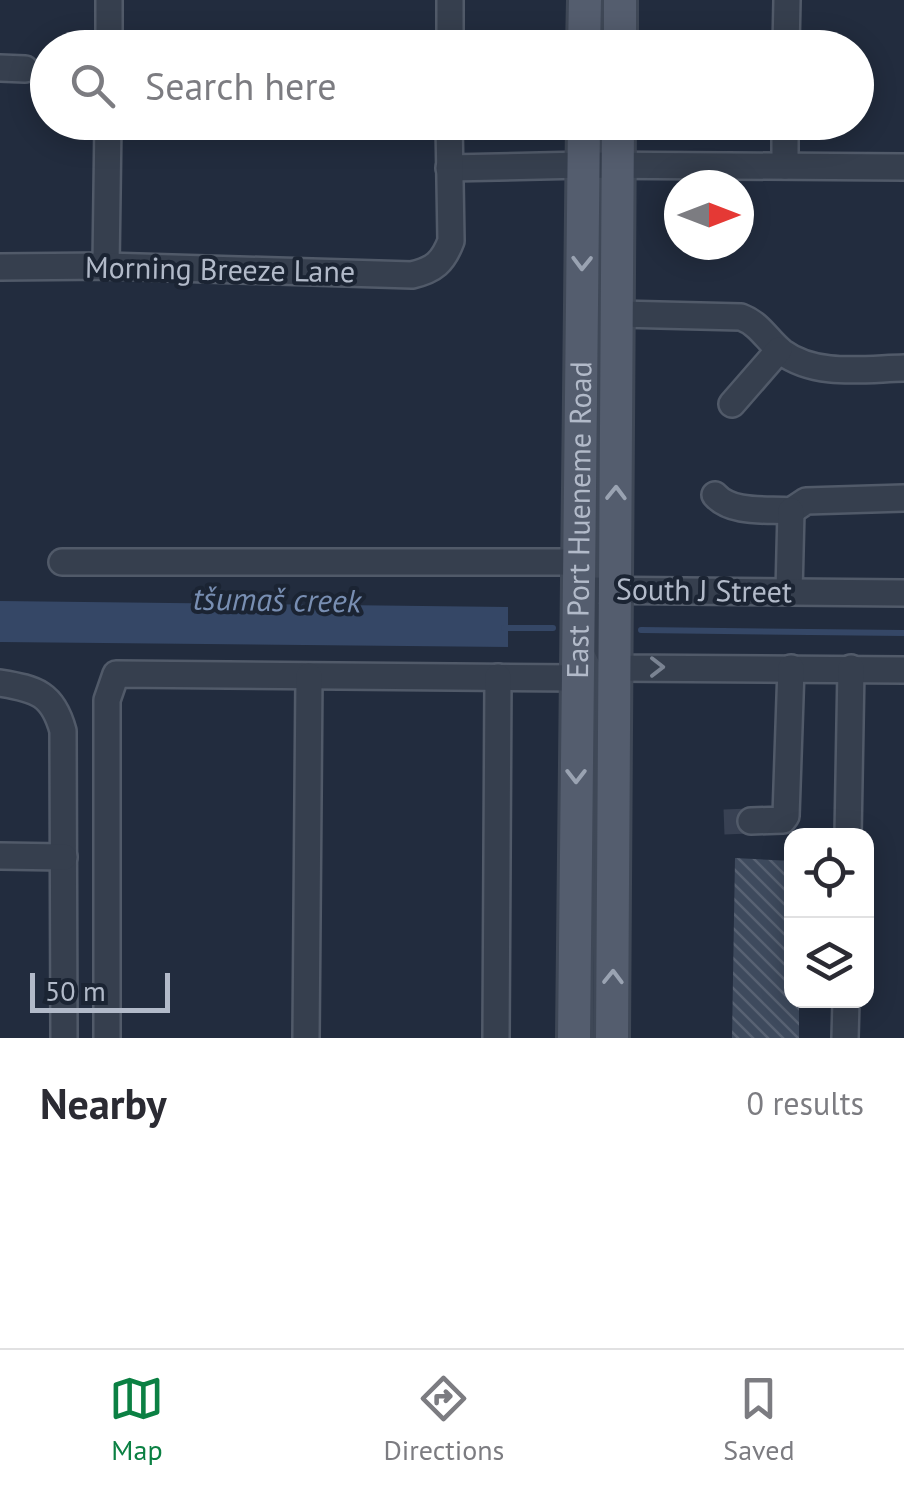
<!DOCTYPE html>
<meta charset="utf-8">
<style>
body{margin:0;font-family:"PT Sans",sans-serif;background:#f2f2f3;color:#2b2b33}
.controls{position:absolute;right:30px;bottom:30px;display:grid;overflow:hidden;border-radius:20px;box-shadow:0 5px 25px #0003}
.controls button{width:90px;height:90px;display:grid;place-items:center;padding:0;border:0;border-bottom:2px solid #e1e1e2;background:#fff;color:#2b2b33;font:50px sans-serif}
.compass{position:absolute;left:664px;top:170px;width:90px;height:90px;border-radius:50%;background:#fff;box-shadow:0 5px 25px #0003;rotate:90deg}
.scale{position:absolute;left:30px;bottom:25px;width:140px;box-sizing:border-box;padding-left:10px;border:5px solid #b2bac9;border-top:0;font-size:28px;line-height:35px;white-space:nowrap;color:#b2bac9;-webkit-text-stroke:8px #1b2433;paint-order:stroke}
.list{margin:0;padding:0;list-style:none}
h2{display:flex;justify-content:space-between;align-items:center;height:130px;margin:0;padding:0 40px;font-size:42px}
h2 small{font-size:32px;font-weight:400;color:#7c7c81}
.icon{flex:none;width:55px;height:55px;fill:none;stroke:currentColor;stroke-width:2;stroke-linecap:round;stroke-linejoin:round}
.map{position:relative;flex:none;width:904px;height:1038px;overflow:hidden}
.search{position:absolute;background:#fff;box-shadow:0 5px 25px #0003;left:30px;right:30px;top:30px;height:110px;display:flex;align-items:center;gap:25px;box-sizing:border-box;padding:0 35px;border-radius:55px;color:#7c7c81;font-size:38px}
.sheet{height:310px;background:#fff}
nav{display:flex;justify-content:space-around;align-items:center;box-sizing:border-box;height:140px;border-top:2px solid #e1e1e2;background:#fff;font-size:28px;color:#7c7c81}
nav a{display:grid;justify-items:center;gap:5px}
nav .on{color:#0b8043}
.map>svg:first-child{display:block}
</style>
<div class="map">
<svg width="904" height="1038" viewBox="0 0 904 1038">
<defs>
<pattern id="building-back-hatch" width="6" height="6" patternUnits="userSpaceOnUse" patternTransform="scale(2.5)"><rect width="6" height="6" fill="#3e4a5d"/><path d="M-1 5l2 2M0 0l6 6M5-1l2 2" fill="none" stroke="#586273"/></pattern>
</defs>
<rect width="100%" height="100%" fill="#222c3e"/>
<path fill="#354766" d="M0,601l508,6v40l-508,-5z"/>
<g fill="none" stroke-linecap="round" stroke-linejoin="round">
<g stroke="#354766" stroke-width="6">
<path d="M504,628h49"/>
<path d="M641,630l263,3"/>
</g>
</g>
<path fill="url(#building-back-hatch)" d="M735,858l57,3v140h7v37h-67z"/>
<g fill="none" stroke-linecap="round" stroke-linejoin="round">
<path stroke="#384153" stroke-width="25" stroke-dasharray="25 12" stroke-linecap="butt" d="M724,822l27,-1"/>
<g stroke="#515a69" stroke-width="30">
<g id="minor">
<path d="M109,48v-48"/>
<path d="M450,48v-48"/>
<path d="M786,48l1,-48"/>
<path d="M0,68l25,1"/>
<path d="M785,166v-44"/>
<path d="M449,168l134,-3 321,2"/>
<path d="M106,266l2,-144"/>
<path d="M0,267l106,-1 306,9c22,-5 31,-13 39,-34l-2,-119"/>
<path d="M619,314l122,3c19,7 26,23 41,35 34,25 81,17 122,16"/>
<path d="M732,404l47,-54"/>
<path d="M715,495c17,19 52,14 76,16"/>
<path d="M791,511l15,-10 98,-3"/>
<path d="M62,562h516"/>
<path d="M789,592l2,-81"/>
<path d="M904,593l-326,-3 38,78 288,2"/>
<path d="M0,683c37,6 53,11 63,48l1,307"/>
<path d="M751,821l32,-1 3,-4 5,-148"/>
<path d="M848,836l3,-168"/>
<path d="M0,856l64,1"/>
<path d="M107,1038v-338l9,-26 461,4"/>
<path d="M306,1038l3,-362"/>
<path d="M496,1038l2,-361"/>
<path d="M845,1038l1,-37"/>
</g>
</g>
<g stroke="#3f4857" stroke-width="38">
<g id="major">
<path d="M584,48l1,-48"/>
<path d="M620,48v-48"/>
<path id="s1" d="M574,1038l10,-916"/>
<path d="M612,1038l6,-916"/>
</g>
</g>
<use href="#minor" stroke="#363f4e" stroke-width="25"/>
<use href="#major" stroke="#545d6e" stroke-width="32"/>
</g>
<defs><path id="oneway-chevron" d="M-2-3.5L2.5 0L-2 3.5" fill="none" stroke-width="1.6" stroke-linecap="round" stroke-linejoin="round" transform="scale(2.5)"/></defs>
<g stroke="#9aa3b2">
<use href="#oneway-chevron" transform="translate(582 263) rotate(91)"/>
<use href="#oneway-chevron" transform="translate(616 493) rotate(-89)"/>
<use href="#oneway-chevron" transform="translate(576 776) rotate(90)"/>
<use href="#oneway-chevron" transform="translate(613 977) rotate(-89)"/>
</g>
<use stroke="#7a8392" href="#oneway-chevron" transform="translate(657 667)"/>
<g text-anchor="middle" stroke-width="8" stroke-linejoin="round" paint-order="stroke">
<g font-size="30" fill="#b2bac9" stroke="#1b2433">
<text transform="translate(220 270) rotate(1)" y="10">Morning Breeze Lane</text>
<text dy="10" stroke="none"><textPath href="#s1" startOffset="518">East Port Hueneme Road</textPath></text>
<text transform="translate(704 591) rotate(1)" y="10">South J Street</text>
</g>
<g font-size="32" font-style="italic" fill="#788eb2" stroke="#1b2433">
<text transform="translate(277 600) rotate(1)" y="11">tšumaš creek</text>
</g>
</g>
</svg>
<div class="controls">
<button><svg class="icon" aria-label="locate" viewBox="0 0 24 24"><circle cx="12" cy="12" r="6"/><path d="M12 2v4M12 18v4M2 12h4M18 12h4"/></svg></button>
<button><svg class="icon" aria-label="layers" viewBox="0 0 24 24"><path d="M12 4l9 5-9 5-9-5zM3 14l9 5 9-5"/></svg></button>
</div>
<svg class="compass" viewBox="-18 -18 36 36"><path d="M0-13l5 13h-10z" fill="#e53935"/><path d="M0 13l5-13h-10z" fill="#7c7c81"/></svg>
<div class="scale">50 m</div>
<div class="search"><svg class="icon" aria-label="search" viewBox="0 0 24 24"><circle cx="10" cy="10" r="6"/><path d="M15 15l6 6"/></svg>Search here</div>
</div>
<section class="sheet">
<h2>Nearby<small>0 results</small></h2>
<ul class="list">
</ul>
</section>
<nav>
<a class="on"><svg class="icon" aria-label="map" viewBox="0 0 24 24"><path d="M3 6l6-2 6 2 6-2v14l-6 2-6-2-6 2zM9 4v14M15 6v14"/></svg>Map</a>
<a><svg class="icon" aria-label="directions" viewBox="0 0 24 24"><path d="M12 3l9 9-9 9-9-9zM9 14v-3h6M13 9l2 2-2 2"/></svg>Directions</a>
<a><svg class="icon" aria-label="saved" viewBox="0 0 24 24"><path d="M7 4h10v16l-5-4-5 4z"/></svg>Saved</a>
</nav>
